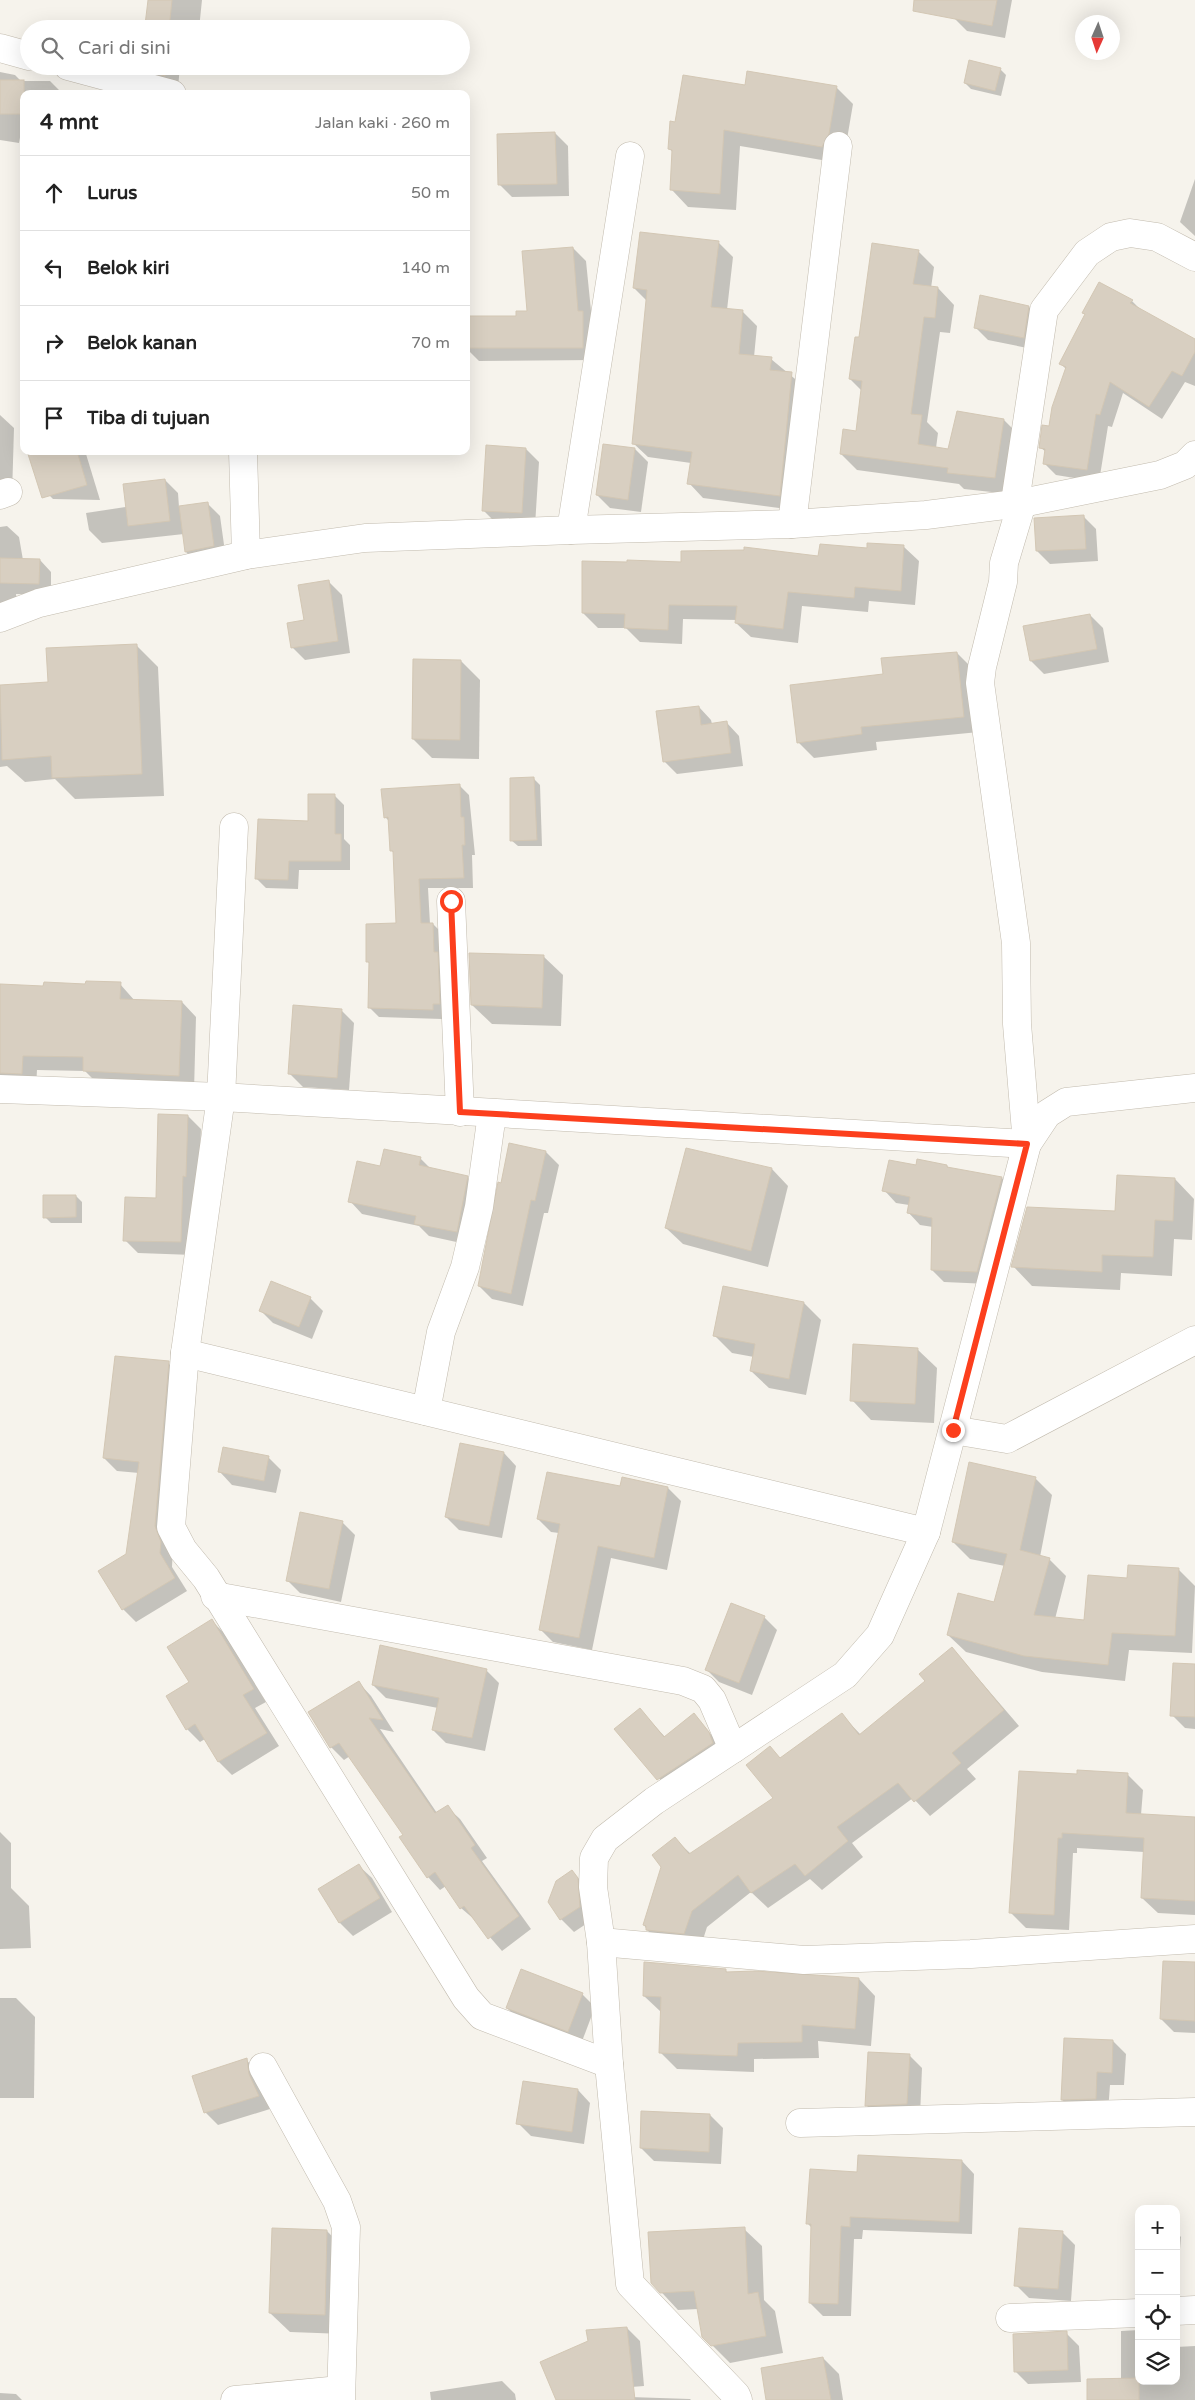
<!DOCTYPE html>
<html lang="id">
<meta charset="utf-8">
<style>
body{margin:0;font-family:"Varela Round",sans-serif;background:#f2f2f2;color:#222}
.controls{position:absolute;right:15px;bottom:15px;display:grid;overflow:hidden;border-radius:10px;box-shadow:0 5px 20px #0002}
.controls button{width:45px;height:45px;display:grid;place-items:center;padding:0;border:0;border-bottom:1px solid #e0e0e0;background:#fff;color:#222;font:25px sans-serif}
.compass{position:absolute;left:1075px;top:15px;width:45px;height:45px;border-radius:50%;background:#fff;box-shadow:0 5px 20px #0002;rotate:183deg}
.stop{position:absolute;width:15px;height:15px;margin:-11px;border:4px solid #fc3f1d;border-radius:50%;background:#fff}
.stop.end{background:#fc3f1d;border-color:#fff;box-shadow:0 1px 5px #0008}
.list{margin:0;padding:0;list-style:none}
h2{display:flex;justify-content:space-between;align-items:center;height:65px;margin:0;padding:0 20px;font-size:21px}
h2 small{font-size:16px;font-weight:400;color:#767676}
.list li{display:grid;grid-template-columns:32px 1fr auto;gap:15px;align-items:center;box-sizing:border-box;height:75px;padding:0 20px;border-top:1px solid #e0e0e0}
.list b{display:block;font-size:19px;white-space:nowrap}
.list em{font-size:16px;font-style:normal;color:#767676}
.icon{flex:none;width:28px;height:28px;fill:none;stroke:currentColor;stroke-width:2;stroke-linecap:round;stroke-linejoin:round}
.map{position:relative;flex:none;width:1195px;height:2400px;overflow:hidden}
.search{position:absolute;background:#fff;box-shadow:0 5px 20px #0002;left:20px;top:20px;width:450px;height:55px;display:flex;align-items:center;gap:12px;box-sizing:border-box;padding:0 18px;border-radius:28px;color:#767676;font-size:19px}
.panel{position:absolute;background:#fff;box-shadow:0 5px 20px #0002;left:20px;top:90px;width:450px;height:365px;border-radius:10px}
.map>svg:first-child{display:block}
</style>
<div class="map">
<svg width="1195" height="2400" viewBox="0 0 1195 2400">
<rect width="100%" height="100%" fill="#f6f3ec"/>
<g fill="#0003">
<path d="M149,0h53l-3,29h-66l13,-3z"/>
<path d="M958,0h54l-7,38 -38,-7 -13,-13z"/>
<path d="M130,66h50l-2,22 -35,-9z"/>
<path d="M1000,69l6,6 -5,21 -30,-7 -6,-6z"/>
<path d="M0,72l15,3 6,6h29l13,13h-39v33h-2l-3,16 -19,-3z"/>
<path d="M746,86l90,1 17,17 -8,47 -6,12 -99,-17 -4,64 -48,-3 -16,-17 1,-37 -3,-4 6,-26z"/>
<path d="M555,133l13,13 1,50 -57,1 -13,-13z"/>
<path d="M1195,179v57l-15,-14z"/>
<path d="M719,243l14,14 -6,53 15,1 15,15 -3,31 17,2 35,29 -12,122 -91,-12 -14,-15 2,-20 -43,-6 -15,-14 14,-142 -13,-13z"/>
<path d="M573,248l13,13 10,99 -117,1 -13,-13v-30l51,-1 11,-5z"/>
<path d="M918,251l16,16 -3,21h7l16,17 -4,28 -10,-1 -13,90 11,11 -2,15 13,2 55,-30 16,16 -10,58 -46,-5 -5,-5 -102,-14 -16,-16 16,-22 5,-41 -12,-12 10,-40z"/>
<path d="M1132,301l11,11 52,29v45l-10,-4 -23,37 -39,-26 -11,34 -4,-1 -9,56 -43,-7 -12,-12 2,-11 -6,-5 10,-20 16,-58 -5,-5 25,-49 -3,-3z"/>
<path d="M1029,307l13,13 -5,30 -49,-10 -13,-13z"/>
<path d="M0,415l14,13 -2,68h-12z"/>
<path d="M526,449l13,13 -4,64 -38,-2 -13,-13z"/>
<path d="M635,449l13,13 -7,50 -31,-4 -13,-13z"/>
<path d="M41,451h42l3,3 14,46 -47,-1 -13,-13z"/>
<path d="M165,480l13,13 1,14 28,-4 13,13 6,43 -27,6 -13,-13 -2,-18 -82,9 -13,-13 -3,-17 46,-7z"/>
<path d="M1083,516l13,13 2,32 -48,3 -13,-13z"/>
<path d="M7,526l12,11 4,23h17l11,12v23l-35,-1 2,14 -18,2v-83z"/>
<path d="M869,544l35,3 15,14 -4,44 -46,-4 -1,11 -66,-6 -4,37 -47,-6 -15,-14 1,-3 -54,-1 -1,25 -42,-2 -14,-14h-28l-15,-15 99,-49 137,-7 49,-8z"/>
<path d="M329,582l13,13 8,58 -45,7 -13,-13z"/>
<path d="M1090,615l13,13 6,34 -65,12 -13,-13 -6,-34z"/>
<path d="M136,645l22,22 6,129 -89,3 -20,-20 -30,3 -18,-16 -7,1v-80l49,-4z"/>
<path d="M957,653l16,16 6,63 -103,10 1,8 -63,8 -16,-16 86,-67z"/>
<path d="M461,661l19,19 -1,79 -47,-1 -19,-19z"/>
<path d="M699,707l12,13 1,4 15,-1 12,13 4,30 -66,8 -13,-13z"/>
<path d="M534,779l6,6 2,61h-24l-7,-6z"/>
<path d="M459,785l10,10 6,60h-3l1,33h-45l2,36h3l10,10 -1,85 -63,-2 -10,-10 2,-42 -4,-4 30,-36 -3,-72 -3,-3 -2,-29 -4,-4z"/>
<path d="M334,795l10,10v34l6,6v25h-51l-1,19 -32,-1 -10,-10z"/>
<path d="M543,956l20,19 -2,51 -69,-2 -20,-19z"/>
<path d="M45,984h75l15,17 47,1 14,15 -2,74 -95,-6 -14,-14 -48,-1 -1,18 -36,3v-106l45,2z"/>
<path d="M341,1010l13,13 -5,67 -46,-3 -13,-13z"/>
<path d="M188,1116l13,13 -2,60 -6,66 -55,-2 -13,-13 32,-41z"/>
<path d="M510,1145l36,7 13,13 -11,48h-4l-21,93 -31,-7 -13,-13z"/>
<path d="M686,1150l86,19 16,17 -20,81 -85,-23 -17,-16z"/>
<path d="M420,1158l11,11 36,8 13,13 -10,55 -41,-9 -10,-10 -57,-12 -12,-13 31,-34z"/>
<path d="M947,1166l3,3 52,9 12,12 -25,94 -45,-2 -12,-12 1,-43 -13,-2 -12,-13 1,-7 -13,-2 -12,-13z"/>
<path d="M1175,1179l19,20 -2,41 -18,-1 -2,37 -51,-3 -1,17 -88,-4 -19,-20 104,-53z"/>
<path d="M76,1196l6,6v21h-31l-6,-6z"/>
<path d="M310,1298l13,13 -11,28 -39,-16 -13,-13z"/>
<path d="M804,1303l17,17 -15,75 -37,-7 -18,-17 3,-14 -22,-4 -17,-17z"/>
<path d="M917,1349l20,19 -3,55 -63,-3 -19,-20z"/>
<path d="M168,1363l13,13 -9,191 15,24 -51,31 -13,-13 4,-54 12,-82 -22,-2 -13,-13z"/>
<path d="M504,1453l12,13 -14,72 -43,-8 -13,-13z"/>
<path d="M268,1457l13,13 -5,23 -44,-8 -12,-13z"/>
<path d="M1035,1478l17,17 -12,62 9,2 17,17 -11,43 30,3 43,-43 50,-10 17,17 -3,67 -63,-3 -4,31 -83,-9 -76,-20 -18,-17 47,-31 10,-38 -35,-7 -17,-17z"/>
<path d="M621,1487l47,1 13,13 -14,69 -56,-12 -19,92 -39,-8 -13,-13 19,-96 -8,-1 -13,-13z"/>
<path d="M342,1522l13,13 -14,67 -41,-9 -13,-13z"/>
<path d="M764,1617l13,13 -25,65 -33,-13 -13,-13z"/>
<path d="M212,1621l13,13 41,68 -11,6 24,38 -47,29 -13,-13 -14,-23 -5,3 -13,-13 3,-47z"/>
<path d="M952,1648l67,78 -52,43 9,10 -46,37 -17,-18 -61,45 11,14 -41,33 -12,-11 -42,29 -17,-16 -44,35 -7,22 -37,-4 -16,-15 -3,-5 31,-86 16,15 84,-56 -6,-51 12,12 61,-44 19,20 66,-53z"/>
<path d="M1195,1666v63l-10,-1 -13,-13z"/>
<path d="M486,1670l13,13 -14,68 -39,-8 -13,-13 5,-22 -52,-10 -13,-13z"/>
<path d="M359,1683l12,13 23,36 -14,-3 57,84 10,-6 13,12 27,39 -5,3 49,68 -29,22 -27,-31 -14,-12 -15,-22 -6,4 -12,-13 -24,-42 -54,-79 -6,4 -13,-13z"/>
<path d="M640,1710l26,28 28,-23 27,31 -50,46 -55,-63z"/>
<path d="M1127,1774l16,16 -2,25 54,3v97l-37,-2 -16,-15 2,-46 -67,-4v5h-4l-4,77 -43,-2 -16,-16 68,-136z"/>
<path d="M0,1832l11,11v45l18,18 2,42 -31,1z"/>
<path d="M359,1866l13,12 20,34 -39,24 -13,-13 -21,-33z"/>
<path d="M572,1872l13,13 7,35 -18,12 -13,-13 -12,-17z"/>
<path d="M1195,1964v69l-21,-1 -13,-13z"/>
<path d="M725,1970l3,3 131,6 16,17 -4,50 -53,-5 1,17 -65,1v13l-77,-3 -17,-17 1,-40 -17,-16z"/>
<path d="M582,1994l13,13 -14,37 -61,-23 -13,-13z"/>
<path d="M0,1998h16l19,19 -1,81h-34z"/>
<path d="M1113,2041l13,13 -2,31h-14l-2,27h-33l-13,-12z"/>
<path d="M909,2055l13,13 -2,49 -41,1 -13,-13z"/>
<path d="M246,2060l13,12 11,37 -52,16 -13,-13z"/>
<path d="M578,2090l12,13 -6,41 -53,-8 -13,-13z"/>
<path d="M710,2115l13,13 -2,36 -67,-3 -13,-13z"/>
<path d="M962,2161l12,13 -2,60 -109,-4 -1,9h-8l-3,77h-28l-13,-13 2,-75 -4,-4 51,-50z"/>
<path d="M744,2229l18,17 2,54 11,11 8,42 -53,10 -26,-26 -6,-28 -20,1 -26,-28z"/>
<path d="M327,2231l19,20 -2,83 -54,-2 -20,-19z"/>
<path d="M1062,2232l13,13 -4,56 -42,-3 -13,-13z"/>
<path d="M1176,2232l5,5 -2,24 -3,-1z"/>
<path d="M627,2328l13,13 4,45 -25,2v12h-61z"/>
<path d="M1139,2330v51h37v-34l19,-1v54h-107l33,-20v-49z"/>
<path d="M1066,2333l13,13 2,36 -53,2 -13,-13z"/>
<path d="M823,2358l16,16 4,26h-75z"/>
<path d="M502,2381l13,13 1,6h-85l-1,-8z"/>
<path d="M0,2393l16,1 6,6h-22z"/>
<path d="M630,2397l60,2 1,1h-60z"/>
</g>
<g fill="#d8cfc1" stroke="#d3c7b4">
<path d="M148,0h24l-3,29h-37v-5l13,1z"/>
<path d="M914,0h83l-5,26 -79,-15z"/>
<path d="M969,60l32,8 -6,23 -31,-8z"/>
<path d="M129,66h37l-1,10z"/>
<path d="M747,71l90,15 -8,48 -7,13 -98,-17 -4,64 -50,-4 2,-40 -4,-1 2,-28 5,1 8,-47 62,10z"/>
<rect x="0" y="80" width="24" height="34"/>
<path d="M555,132l2,52 -59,1 -1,-51z"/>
<path d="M640,232l79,9 -8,66 32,3 -4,44 33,3 -2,13 22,2 -12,124 -93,-12 5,-32 -60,-8 15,-154 -14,-2z"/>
<path d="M872,243l47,7 -6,34 25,3 -3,31 -11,-1 -13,97 11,1 -4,29 30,5 9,-38 47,8 -9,59 -48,-5 1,-5 -108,-14 3,-25 13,2 6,-50 -13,-2 6,-42h4z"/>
<path d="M573,247l5,64h5v37h-117v-32h50v-5h11l-5,-60z"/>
<path d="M1099,282l34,18 -3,3 65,36v13l-13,24 -10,-5 -23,36 -39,-25 -10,33 -4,-1 -9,56 -44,-6 2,-15 -6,-1 3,-23 7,1 3,-19 14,-40 -7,-3 26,-50 -3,-1z"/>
<path d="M980,295l49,11 -5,32 -50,-10z"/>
<path d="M603,444l32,4 -7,52 -32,-5z"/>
<path d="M486,445l40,3 -4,65 -40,-2z"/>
<path d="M27,451h50l10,34 -45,13z"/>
<path d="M165,479l5,42 -42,5 -5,-42z"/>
<path d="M208,502l6,44 -29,6 -6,-46z"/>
<path d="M1084,515l2,34 -50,2 -2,-33z"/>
<path d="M867,543l37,2 -3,46 -46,-4 -1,11 -66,-6 -5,37 -48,-6 2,-17 -68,-1 -1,25 -44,-2 1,-14 -43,-1v-52l45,1v-2l54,2v-11l63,-1v-3l74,9 2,-12 47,4z"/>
<path d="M0,558l40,1 -1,25 -39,-1z"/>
<path d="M329,580l9,61 -47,7 -4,-25 17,-3 -6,-35z"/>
<path d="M1090,614l7,35 -67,12 -7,-35z"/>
<path d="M137,644l5,130 -90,4 -1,-22 -49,4 -2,-75 48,-3 -2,-34z"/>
<path d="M957,652l7,65 -103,10 1,7 -65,9 -7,-58 93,-11 -2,-16z"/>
<path d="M413,659l48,1 -1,80 -48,-1z"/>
<path d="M699,706l2,19 26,-4 4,32 -68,9 -7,-51z"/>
<path d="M534,777l3,63 -27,1v-63z"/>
<path d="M460,784l1,33h3l1,28h-3l2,33 -45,1 2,44h12l1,29h4l2,52h-7v6l-65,-2 1,-46h-3v-38l30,-1 -3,-72h-3l-2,-34 -4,1 -3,-29z"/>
<path d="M308,794h27v40h6v27h-52l-1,19 -33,-1 3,-60 50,2z"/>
<path d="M469,953l75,2 -2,53 -71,-3z"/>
<path d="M86,981l35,1 -1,17 62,2 -3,75 -96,-5v-14l-60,-1 -1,18 -22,-1v-89l43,2 1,-4 41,2z"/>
<path d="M293,1005l49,4 -5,69 -49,-4z"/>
<path d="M158,1114l30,1 -2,62 -3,-1 -2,66 -58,-1 2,-44 31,1z"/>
<path d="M509,1143l37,8 -11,50 -4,-1 -20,94 -33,-8 20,-104 3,1z"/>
<path d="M686,1148l86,20 -21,83 -86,-23z"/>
<path d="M384,1149l37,8 -2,8 49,11 -11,56 -43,-8 2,-8 -68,-14 9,-41 23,5z"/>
<path d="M917,1159l30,6v2l55,10 -25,95 -46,-2 1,-52 -25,-5 3,-16 -28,-6 7,-31 27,5z"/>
<path d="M1117,1175l58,3 -2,43 -18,-1 -2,37 -51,-2v17l-91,-5 16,-60 88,4z"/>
<path d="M43,1195h33v22l-33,1z"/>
<path d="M271,1281l40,16 -12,30 -40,-16z"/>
<path d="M723,1286l81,16 -15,77 -39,-8 5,-27 -42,-8z"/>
<path d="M853,1344l65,4 -3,56 -65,-3z"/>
<path d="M115,1356l54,5 -14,165 6,16 -1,11 15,25 -53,32 -24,-39 28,-17 13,-92 -36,-4z"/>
<path d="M460,1443l44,9 -15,74 -44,-9z"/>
<path d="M223,1447l46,9 -5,25 -46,-9z"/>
<path d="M969,1462l67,15 -16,73 30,8 -16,57 50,5 4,-45 39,3 1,-13 51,3 -4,68 -63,-3 -4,32 -84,-9 -77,-21 11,-42 36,9 13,-48 -55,-12z"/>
<path d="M547,1472l73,14 2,-9 46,10 -14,71 -56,-12 -19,92 -40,-8 21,-106 -23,-5z"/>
<path d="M300,1512l43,9 -14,68 -43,-8z"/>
<path d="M731,1603l34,13 -26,67 -34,-13z"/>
<path d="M212,1619l42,70 -11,6 24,38 -49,29 -23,-38 -9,6 -20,-34 23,-14 -22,-35z"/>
<path d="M380,1645l107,24 -15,69 -40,-8 7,-32 -67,-13z"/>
<path d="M952,1647l52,63 -52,43 9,10 -47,39 -16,-19 -61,44 11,14 -43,35 -10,-12 -44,29 -13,-18 -46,36 -8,23 -38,-4v-4l-3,-1 18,-58 -9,-12 23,-18 14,17 84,-56 -27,-33 24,-19 10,12 62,-45 17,22 66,-54 -6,-7z"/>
<path d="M1173,1663l22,1v53l-25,-1z"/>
<path d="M359,1681l24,39 -14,-2 66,95 13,-8 27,40 -4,3 48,68 -31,23 -24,-33 -4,3 -25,-37 -8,6 -28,-41 4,-2 -64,-92 -9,5 -22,-36z"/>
<path d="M640,1708l24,29 30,-24 15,19 4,11 -56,37 -43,-51z"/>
<path d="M1077,1770l51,3 -2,40 69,4v84l-54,-3 3,-60 -82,-5v5h-4l-4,77 -45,-2 10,-142 58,3z"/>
<path d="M359,1864l21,34 -41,25 -21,-34z"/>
<path d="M572,1870l6,8 2,29 -20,13 -12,-18 8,-21z"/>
<path d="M1163,1961l32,1v59l-35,-2z"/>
<path d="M644,1962l82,7v3l29,-1 104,7 -4,51 -53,-4v17l-64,1 -1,13 -78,-3 2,-56 -18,-1z"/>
<path d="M521,1969l62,24 -15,39 -62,-24z"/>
<path d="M1064,2038l49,2 -1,33 -15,-1 -1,27 -35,1z"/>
<path d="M868,2052l42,2 -3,50 -42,2z"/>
<path d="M247,2058l2,16 10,22 -55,17 -12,-37z"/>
<path d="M523,2081l55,8 -6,43 -56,-8z"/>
<path d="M641,2111l69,3 -1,38 -69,-4z"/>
<path d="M858,2155l104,5 -3,62 -109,-5v10l-9,-1 -3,78 -29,-1 2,-79h-5l4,-55 47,3z"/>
<path d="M745,2227l3,67 10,-2 8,44 -55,10 -9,-9 -8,-46 -34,2 -9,-10 -3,-51z"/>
<path d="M272,2228l55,2 -2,85 -56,-2z"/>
<path d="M1019,2228l44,3 -5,58 -44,-3z"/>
<path d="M627,2327l8,73h-79l-16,-38 48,-21 -2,-11z"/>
<path d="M1067,2331l1,39 -54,2 -1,-38z"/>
<path d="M823,2357l8,43h-65l-5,-32z"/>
<path d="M1139,2378v22h-52v-21z"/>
</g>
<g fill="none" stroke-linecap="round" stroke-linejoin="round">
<g stroke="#c2bbae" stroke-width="29">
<g id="minor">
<path d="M0,48l29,8"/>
<path d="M68,66l104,28"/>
<path d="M243,451l3,104"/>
<path d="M0,495l8,-3"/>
<path d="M1015,502l29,-192 43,-57 24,-16 19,-4 27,4 38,20"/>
<path d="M792,524l46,-378"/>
<path d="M571,530l59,-374"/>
<path d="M0,618l39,-15 207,-48 119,-17 206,-8 221,-6 134,-9 96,-12 138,-28 25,-10 10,-10"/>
<path d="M234,827l-13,270 -36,256 -14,174 12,23 23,28 260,420 16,18 127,48"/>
<path d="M451,901l9,211"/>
<path d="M0,1089l221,8 806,47 20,-30 19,-12 129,-14"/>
<path d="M185,1353l741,179"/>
<path d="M426,1411l15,-79 24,-65 14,-60 13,-93"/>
<path d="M953,1430l54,9 188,-99"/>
<path d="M215,1596l468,85 20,8 9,11 21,49"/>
<path d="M601,1942l203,18 167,-6 224,-15"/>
<path d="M263,2067l74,134 9,26 -5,173"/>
<path d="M800,2123l395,-11"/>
<path d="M1176,2311l19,-1"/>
<path d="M1010,2318l129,-5"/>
<path d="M235,2400l105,-10"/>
<path d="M738,2400l-2,-5 -106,-111 -21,-220 -8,-122 -8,-55 1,-29 11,-19 49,-38 191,-126 35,-40 46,-103 101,-388 -10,-120 -1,-81 -36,-260 2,-16 21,-85 1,-19 18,-60"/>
</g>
</g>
<use href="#minor" stroke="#fff" stroke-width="28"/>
</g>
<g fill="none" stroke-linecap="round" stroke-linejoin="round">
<path stroke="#fc3f1d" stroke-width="6" d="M451,901l9,211 567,32 -74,286"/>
</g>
</svg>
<div class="controls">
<button>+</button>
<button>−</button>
<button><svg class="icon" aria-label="locate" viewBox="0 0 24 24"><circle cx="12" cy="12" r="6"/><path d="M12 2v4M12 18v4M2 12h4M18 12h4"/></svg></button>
<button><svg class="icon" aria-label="layers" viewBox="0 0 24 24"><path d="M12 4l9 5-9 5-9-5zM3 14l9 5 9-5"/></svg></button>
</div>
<svg class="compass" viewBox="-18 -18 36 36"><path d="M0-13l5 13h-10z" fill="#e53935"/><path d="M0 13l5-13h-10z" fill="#767676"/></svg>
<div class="stop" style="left:451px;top:901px"></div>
<div class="stop end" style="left:953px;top:1430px"></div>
<div class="search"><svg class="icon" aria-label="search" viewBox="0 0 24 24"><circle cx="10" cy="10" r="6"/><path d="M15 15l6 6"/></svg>Cari di sini</div>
<section class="panel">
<h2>4 mnt<small>Jalan kaki · 260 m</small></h2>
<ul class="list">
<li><svg class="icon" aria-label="ahead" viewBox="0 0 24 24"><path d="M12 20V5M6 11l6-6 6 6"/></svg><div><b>Lurus</b></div><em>50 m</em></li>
<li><svg class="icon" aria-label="left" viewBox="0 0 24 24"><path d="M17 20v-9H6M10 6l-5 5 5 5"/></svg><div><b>Belok kiri</b></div><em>140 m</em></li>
<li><svg class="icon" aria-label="right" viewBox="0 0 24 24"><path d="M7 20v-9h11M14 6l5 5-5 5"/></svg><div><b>Belok kanan</b></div><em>70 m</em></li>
<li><svg class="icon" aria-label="arrive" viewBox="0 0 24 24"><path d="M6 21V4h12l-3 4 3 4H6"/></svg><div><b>Tiba di tujuan</b></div></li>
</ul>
</section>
</div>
